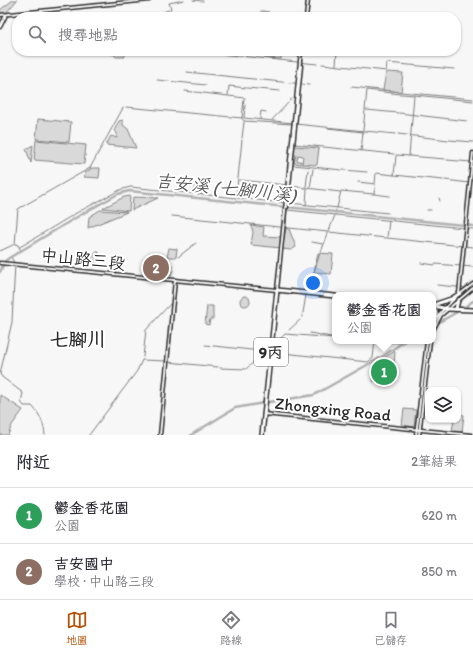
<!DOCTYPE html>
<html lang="zh-TW">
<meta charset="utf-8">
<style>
body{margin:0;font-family:Itim,"LXGW WenKai TC",sans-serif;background:#f7f7f7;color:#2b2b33}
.controls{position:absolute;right:12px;bottom:12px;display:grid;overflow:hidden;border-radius:8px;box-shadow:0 1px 3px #0004}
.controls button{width:36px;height:36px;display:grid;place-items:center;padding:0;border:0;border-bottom:1px solid #e1e1e2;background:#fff;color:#2b2b33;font:20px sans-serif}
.you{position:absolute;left:313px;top:283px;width:14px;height:14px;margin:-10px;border:3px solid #fff;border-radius:50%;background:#1a73e8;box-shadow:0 0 0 6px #1a73e833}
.badge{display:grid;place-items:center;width:26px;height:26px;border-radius:50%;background:#b45309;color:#fff;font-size:13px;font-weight:700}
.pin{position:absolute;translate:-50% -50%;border:2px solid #fff;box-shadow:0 1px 4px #0006}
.popup{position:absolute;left:332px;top:292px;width:104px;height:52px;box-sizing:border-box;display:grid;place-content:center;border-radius:8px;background:#fff;filter:drop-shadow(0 1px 3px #0005);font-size:13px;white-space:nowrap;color:#7c7c81}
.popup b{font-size:15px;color:#2b2b33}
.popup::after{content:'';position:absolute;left:50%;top:100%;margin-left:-8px;border:8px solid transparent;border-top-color:#fff}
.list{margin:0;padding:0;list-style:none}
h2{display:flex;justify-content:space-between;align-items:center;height:52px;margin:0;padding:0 16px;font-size:17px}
h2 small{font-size:13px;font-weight:400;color:#7c7c81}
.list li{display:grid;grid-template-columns:26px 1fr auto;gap:12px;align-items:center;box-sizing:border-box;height:56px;padding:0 16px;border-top:1px solid #e1e1e2}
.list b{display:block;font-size:15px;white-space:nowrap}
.list p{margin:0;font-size:13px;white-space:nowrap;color:#7c7c81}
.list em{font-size:13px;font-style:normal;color:#7c7c81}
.icon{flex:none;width:22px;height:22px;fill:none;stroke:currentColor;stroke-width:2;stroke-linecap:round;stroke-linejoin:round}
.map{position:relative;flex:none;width:473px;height:435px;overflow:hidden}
.search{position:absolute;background:#fff;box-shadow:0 1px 3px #0004;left:12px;right:12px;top:12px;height:44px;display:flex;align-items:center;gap:10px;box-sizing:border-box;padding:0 14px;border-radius:16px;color:#7c7c81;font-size:15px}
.sheet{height:164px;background:#fff}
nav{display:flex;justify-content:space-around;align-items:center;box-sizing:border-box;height:56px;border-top:1px solid #e1e1e2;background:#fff;font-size:11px;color:#7c7c81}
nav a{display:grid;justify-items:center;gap:2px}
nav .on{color:#b45309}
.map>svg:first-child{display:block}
</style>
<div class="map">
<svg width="473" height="435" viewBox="0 0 473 435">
<rect width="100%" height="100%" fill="#f7f7f7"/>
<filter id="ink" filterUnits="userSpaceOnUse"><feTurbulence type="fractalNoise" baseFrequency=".025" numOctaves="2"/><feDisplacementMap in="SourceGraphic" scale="8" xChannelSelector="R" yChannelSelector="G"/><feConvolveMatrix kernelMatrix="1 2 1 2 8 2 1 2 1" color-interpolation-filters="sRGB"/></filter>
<g filter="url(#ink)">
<g fill="#d9d9d9" stroke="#828282" fill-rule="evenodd">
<path d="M13,0h4l-11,13 -6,1v-4z"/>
<path d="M109,51h19l-4,6h-8l-3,-3h-4z"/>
<path d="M267,51h15l-1,8 -15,-1z"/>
<path d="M386,72l17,1 -2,19 -18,-2z"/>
<path d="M38,119l33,3 -2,20 -33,-3z"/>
<path d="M123,120v5l5,4 8,19 -30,-3 5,-9 6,2v-5l-3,-2 5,-10z"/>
<path d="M36,140l50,5 -2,19 -50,-4z"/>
<path d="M33,145l-2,18 -5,-14z"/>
<path d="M294,146l25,2 -2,17 -15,-1 1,-8 -5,-1 -1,6h4v3l-7,-1 2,-8h-3z"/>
<path d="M92,168h8l-1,10 -15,-1 1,-4z"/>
<path d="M195,182h9l-1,13 -10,-2z"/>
<path d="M130,196l-1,15 -26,-3 21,-11z"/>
<path d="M133,197l25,1 -26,12z"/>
<path d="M100,210l27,2 -39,16 1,-11z"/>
<path d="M251,225l13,2 -1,9 19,1 -1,11 -30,-3 2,-13z"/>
<path d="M286,228l3,1 7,18 -5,3 -9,-1z"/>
<path d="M169,248l8,1 -1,8h-9z"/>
<path d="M95,252h4v6h-3v3h3v4l-8,-1v-7l4,-2z"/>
<path d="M318,253l15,1 -2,20 -17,-2z"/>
<path d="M156,262l16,3 1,6 -2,3 1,2 -21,-3 2,-1 -1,-6zM157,264l14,3 -1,5h-13l-3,-4z"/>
<circle cx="245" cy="301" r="5"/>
<path d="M207,306h6v13h-3l-1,6 -4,-1z"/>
<path d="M395,351l-2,32 -20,-2 3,-18z"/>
<path d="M0,395l23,15 -11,15 -4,10h-8z"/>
<path d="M404,409l12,1 -2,17 -12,-2z"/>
<path d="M458,414l6,1 -2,17 -10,-1 2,-11h4z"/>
</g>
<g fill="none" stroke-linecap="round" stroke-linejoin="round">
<g stroke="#7b7b7b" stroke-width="1">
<path d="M193,0l10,1"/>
<path d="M261,11l1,3 8,2"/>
<path d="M262,11l7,1v4"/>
<path d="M151,17l20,-8 -2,-6 15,-3"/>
<path d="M375,17v-4"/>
<path d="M191,51l126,13"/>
<path d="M398,51h8"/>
<path d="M322,64l64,7 1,-8 67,6"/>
<path d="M336,65l1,-14"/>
<path d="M187,72l104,11"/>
<path d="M157,80l49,5"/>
<path d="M293,83l16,2"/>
<path d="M351,87l49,5"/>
<path d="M247,88l33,3"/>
<path d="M185,91l8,1"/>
<path d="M195,92l50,6"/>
<path d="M401,92l72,7"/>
<path d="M401,94l13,1"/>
<path d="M228,95l1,-9 17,2"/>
<path d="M290,101l1,-2"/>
<path d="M245,105l-1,13 49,5"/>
<path d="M126,107l116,11 2,3 48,3"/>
<path d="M365,110l2,-20 33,4"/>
<path d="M366,110l32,3"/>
<path d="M399,113l68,8"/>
<path d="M242,118l2,-19"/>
<path d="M260,119l1,-8 5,1"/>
<path d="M272,120l16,-17"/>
<path d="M295,124l100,10"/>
<path d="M328,128l35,4 -2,19"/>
<path d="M363,130l2,-19"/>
<path d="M398,134l50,6"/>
<path d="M242,138l2,-16"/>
<path d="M449,140l24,2"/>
<path d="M294,144l49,5"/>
<path d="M345,149l49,5"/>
<path d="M396,155l13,1 5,-61 59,6"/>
<path d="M409,156l36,3"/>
<path d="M447,160l24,2"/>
<path d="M293,165l49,5"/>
<path d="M343,170l24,2"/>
<path d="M394,175l49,5"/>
<path d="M239,180l48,5"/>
<path d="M445,180l24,3"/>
<path d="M358,182l17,2"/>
<path d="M290,186l50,6"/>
<path d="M306,187l2,-17"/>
<path d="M310,188l3,-19"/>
<path d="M374,194l16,2"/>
<path d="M236,197l6,-57"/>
<path d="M439,198l1,3"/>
<path d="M289,203l99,10"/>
<path d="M306,205l1,-17"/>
<path d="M337,208l4,-17 33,3 2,-21 18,2 2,-19"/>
<path d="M287,210l186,19"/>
<path d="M427,210h4"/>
<path d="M335,212l1,-2"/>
<path d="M336,213v-1"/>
<path d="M172,216l156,16"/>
<path d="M389,221l-2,17 86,9"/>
<path d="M286,228l1,-18"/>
<path d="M329,232l57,6"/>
<path d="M325,240l2,-7"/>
<path d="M312,242l11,2"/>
<path d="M15,244l3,-35 72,-41 33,-60"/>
<path d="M20,247l58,-35 42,-22 10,-3 155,16"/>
<path d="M0,251l15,-7 3,1 3,6"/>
<path d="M321,252l14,-37"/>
<path d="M11,257l4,7 -3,58 -12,52 2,3 21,16 -2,9 3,4h8c8,8 12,18 13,29"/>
<path d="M178,257l18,-14"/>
<path d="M421,263l14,2"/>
<path d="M435,264l38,3"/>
<path d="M314,272l6,-19"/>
<path d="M310,280l3,-7"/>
<path d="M437,285l29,3"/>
<path d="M307,291v-3"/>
<path d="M303,313l3,-18"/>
<path d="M302,317v-2"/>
<path d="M289,330l11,-10"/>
<path d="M310,333l21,4"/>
<path d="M372,341l30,2"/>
<path d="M275,344l10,-10 50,4"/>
<path d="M205,345l65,7"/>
<path d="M273,352l95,10 5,-4 2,-17"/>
<path d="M143,357l3,-27 26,-28"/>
<path d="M168,362l50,5"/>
<path d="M220,368l26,1 20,-18"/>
<path d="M89,435l48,-64 5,-11 24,1"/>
</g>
<g stroke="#b0b0b0" stroke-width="2.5">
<path d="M0,272l5,-11 4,-3 73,-44 36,-20 11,-3 344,35"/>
<path d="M466,306l7,-5"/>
<path d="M436,324l21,-12"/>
<path d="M269,402l45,-7 69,-39 22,-15"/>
<path d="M191,435l44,-27 29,-5"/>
</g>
<g stroke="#2b2b2b" stroke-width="5">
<g id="minor">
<path d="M0,15l149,-15"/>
<path d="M306,17l2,-17"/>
<path d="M0,27l6,-12"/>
<path d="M287,207l14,-141"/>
<path d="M0,263l277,27 24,-239"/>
<path d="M459,294l14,-141"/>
<path d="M460,294l13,-10"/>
<path d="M433,324l8,-12 15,-15"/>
<path d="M433,330l8,-15 32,-27"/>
<path d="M264,414l207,21"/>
<path d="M160,435l15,-155"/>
<path d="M416,435l11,-94"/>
<path d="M419,435l11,-94"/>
</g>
</g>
<g stroke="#2b2b2b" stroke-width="6">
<g id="major">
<path d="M433,305l18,-6 8,-5"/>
<path d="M433,306l15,3 25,1"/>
<path d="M433,308l3,4v6"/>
<path d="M456,309l2,-9"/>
<path d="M262,435l15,-145 58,6"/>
</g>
</g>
<use href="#minor" stroke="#fff" stroke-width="2"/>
<use href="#major" stroke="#fff" stroke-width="3"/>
</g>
</g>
<g text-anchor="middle" stroke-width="4" stroke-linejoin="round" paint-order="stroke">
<rect fill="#fff" stroke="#6b6b6b" stroke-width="1" x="254" y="338" width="34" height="28" rx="3"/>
<g font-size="16" font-weight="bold" fill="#2b2b2b">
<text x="271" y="358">9丙</text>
</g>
<g font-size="17" fill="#2b2b2b" stroke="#fff">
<text transform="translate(83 259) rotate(6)" y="6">中山路三段</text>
<text transform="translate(333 409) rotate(6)" y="6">Zhongxing Road</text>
</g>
<g font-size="18" font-style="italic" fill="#5a5a5a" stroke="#fff">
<text transform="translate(226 188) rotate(6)" y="6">吉安溪 (七腳川溪)</text>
</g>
<g font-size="19" font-weight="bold" fill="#2b2b2b" stroke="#fff">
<text x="78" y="346">七腳川</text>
</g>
</g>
</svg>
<div class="controls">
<button><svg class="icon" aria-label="layers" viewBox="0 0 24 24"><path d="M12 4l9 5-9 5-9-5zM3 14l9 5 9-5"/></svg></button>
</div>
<div class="you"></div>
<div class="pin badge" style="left:384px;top:372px;background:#2e9e5b">1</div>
<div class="popup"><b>鬱金香花園</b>公園</div>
<div class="pin badge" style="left:156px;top:268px;background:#8d6e63">2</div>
<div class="search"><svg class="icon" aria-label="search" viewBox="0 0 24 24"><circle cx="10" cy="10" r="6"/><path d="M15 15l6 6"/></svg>搜尋地點</div>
</div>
<section class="sheet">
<h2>附近<small>2筆結果</small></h2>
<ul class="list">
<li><span class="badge" style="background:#2e9e5b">1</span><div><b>鬱金香花園</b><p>公園</p></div><em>620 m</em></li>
<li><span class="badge" style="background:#8d6e63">2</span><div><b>吉安國中</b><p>學校 · 中山路三段</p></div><em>850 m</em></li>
</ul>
</section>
<nav>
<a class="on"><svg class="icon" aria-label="map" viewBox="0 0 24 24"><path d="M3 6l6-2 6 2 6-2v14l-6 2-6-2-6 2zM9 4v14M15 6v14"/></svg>地圖</a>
<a><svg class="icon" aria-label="directions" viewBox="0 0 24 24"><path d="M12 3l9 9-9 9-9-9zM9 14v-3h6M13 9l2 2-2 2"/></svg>路線</a>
<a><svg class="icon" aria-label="saved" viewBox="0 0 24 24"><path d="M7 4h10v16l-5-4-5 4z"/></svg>已儲存</a>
</nav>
